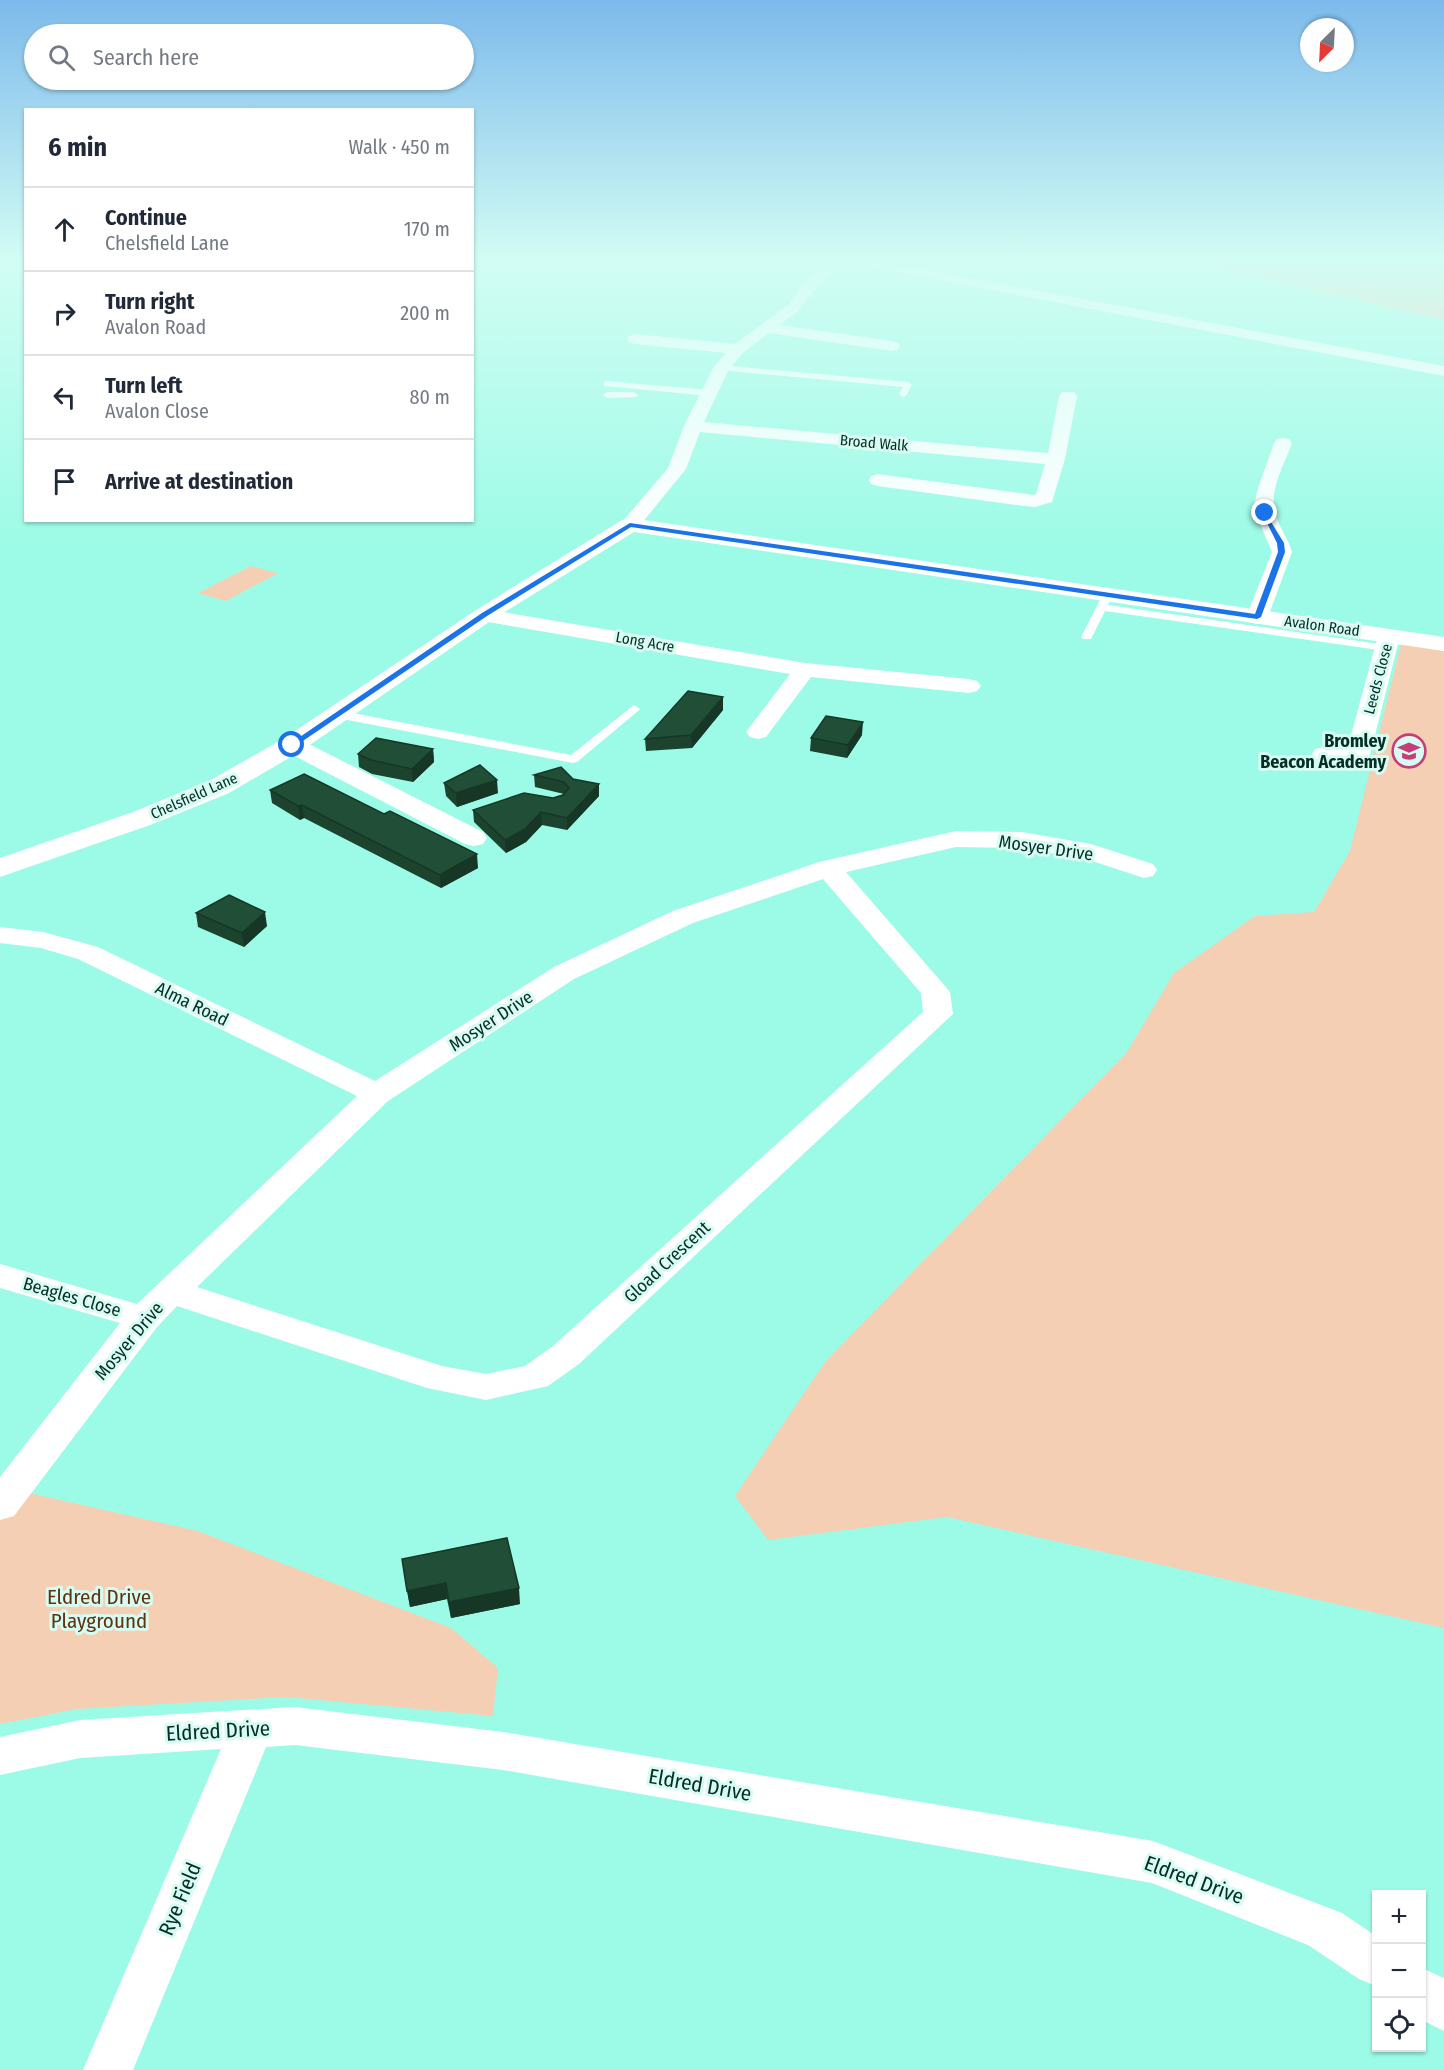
<!DOCTYPE html>
<meta charset="utf-8">
<style>
body{margin:0;font-family:"Fira Sans Condensed",sans-serif;background:#f2f2f3;color:#1f2937}
.controls{position:absolute;right:18px;bottom:18px;display:grid;overflow:hidden;border-radius:0px;box-shadow:0 2px 4px #0004}
.controls button{width:54px;height:54px;display:grid;place-items:center;padding:0;border:0;border-bottom:2px solid #e0e1e3;background:#fff;color:#1f2937;font:30px sans-serif}
.compass{position:absolute;left:1300px;top:18px;width:54px;height:54px;border-radius:50%;background:#fff;box-shadow:0 2px 4px #0004;rotate:204deg}
.stop{position:absolute;width:18px;height:18px;margin:-14px;border:4px solid #1a73e8;border-radius:50%;background:#fff}
.stop.end{background:#1a73e8;border-color:#fff;box-shadow:0 2px 6px #0008}
.list{margin:0;padding:0;list-style:none}
h2{display:flex;justify-content:space-between;align-items:center;height:78px;margin:0;padding:0 24px;font-size:26px}
h2 small{font-size:20px;font-weight:400;color:#747a83}
.list li{display:grid;grid-template-columns:39px 1fr auto;gap:18px;align-items:center;box-sizing:border-box;height:84px;padding:0 24px;border-top:2px solid #e0e1e3}
.list b{display:block;font-size:22px;white-space:nowrap}
.list p{margin:0;font-size:20px;white-space:nowrap;color:#747a83}
.list em{font-size:20px;font-style:normal;color:#747a83}
.icon{flex:none;width:33px;height:33px;fill:none;stroke:currentColor;stroke-width:2;stroke-linecap:round;stroke-linejoin:round}
.map{position:relative;flex:none;width:1444px;height:2070px;overflow:hidden}
.search{position:absolute;background:#fff;box-shadow:0 2px 4px #0004;left:24px;top:24px;width:450px;height:66px;display:flex;align-items:center;gap:15px;box-sizing:border-box;padding:0 21px;border-radius:33px;color:#747a83;font-size:22px}
.panel{position:absolute;background:#fff;box-shadow:0 2px 4px #0004;left:24px;top:108px;width:450px;height:414px;border-radius:0px}
.map>svg:first-child{display:block}
</style>
<div class="map">
<svg width="1444" height="2070" viewBox="0 0 1444 2070">
<rect width="100%" height="100%" fill="#9cfbe6"/>
<g fill="#f4cfb4">
<path d="M1179,259h265v61z"/>
<path d="M251,566l27,7 -52,28 -28,-8z"/>
<path d="M1401,644l43,7v977l-497,-111 -179,23 -33,-44 90,-134 302,-310 47,-79 81,-57 59,-4 36,-61z"/>
<path d="M20,1491l178,40 253,97 47,40 -5,48 -207,-19 -209,12 -77,15v-206z"/>
</g>
<g fill="none" stroke-linecap="round" stroke-linejoin="round">
<g fill="#fff" fill-rule="evenodd">
<path d="M721,365l187,17 4,3 -6,11 -3,1 -4,-3 4,-7 -185,-17v-4z"/>
<path d="M607,381l103,9 4,3 -4,3 -106,-10v-4z"/>
<path d="M634,392l4,3 -1,2 -30,1 -4,-3 4,-3z"/>
<path d="M1105,597l5,3 -2,5 278,40 6,3 -6,3 -281,-40 -14,28h-8l-2,-2 19,-37z"/>
<path d="M634,705l6,4 -2,2 -61,51 -4,1 -236,-45 -6,-4 6,-4 234,45z"/>
</g>
<g fill="#fff" fill-rule="evenodd">
<path d="M824,259h42l578,107v10l-606,-115 -40,50 -18,14 112,16 6,2 2,3 -2,3 -6,2 -123,-18 -25,19 -15,17 -25,53 344,31 11,-57 3,-4h12l3,4 -12,63 -13,43 -17,5 -19,-2 -138,-19 -7,-2 -2,-4 2,-4 7,-2 156,21 2,-1 9,-30 -345,-32 -14,37 -49,60h-14l-3,-4 3,-4 45,-53 16,-42 29,-58 13,-15 -91,-9 -6,-2 -2,-3 2,-3 6,-2 100,10 53,-39z"/>
<path d="M1283,438l6,1 3,4c-7,20 -23,47 -17,69 3,14 13,26 17,40l-24,65 -3,5 -8,2 -8,-2 -3,-5 26,-65 -15,-35 -3,-12 4,-17 16,-45 3,-4z"/>
<path d="M484,609l321,54 164,16 8,2 4,5 -4,5 -8,2 -158,-16 -45,60 -8,2 -8,-2 -4,-5 44,-58 -314,-54 -3,-5 3,-5z"/>
<path d="M1389,629l8,2 3,5 -31,123 -3,5 -9,2 -42,-7 -3,-5 3,-5 9,-2 23,3 31,-114 3,-5z"/>
<path d="M292,738l9,2 182,92 4,6 -4,6 -9,2 -9,-2 -182,-94 -3,-5 3,-5z"/>
<path d="M956,831l66,1 69,12 62,20 4,6 -4,6 -9,2 -58,-19 -64,-11 -66,-1 -110,25 99,114 5,6 3,22 -374,350 -31,22 -62,14 -59,-12 -250,-82 -20,21 -143,189 -14,4v-43l120,-154 -120,-35v-24l137,40 220,-208 -279,-137 -37,-11 -41,-5v-16l43,5 55,15 277,134 179,-114 119,-56 146,-49zM823,879l98,114 2,19 -370,334 -28,20 -39,8 -44,-8 -245,-79 191,-186 186,-122 119,-56z"/>
<path d="M295,1707l208,25 650,109 189,72 34,23v50l-17,-7 -51,-34 -156,-62 -649,-113 -208,-25 -29,2 -133,323h-50l138,-321 -141,9 -80,17v-38l80,-17z"/>
<path d="M1422,1968l22,10v53l-22,-11z"/>
</g>
<path fill="#fff" fill-rule="evenodd" d="M630,518l814,119v14l-810,-119 -142,88 -191,131 -72,42 -76,31 -153,53v-19l133,-46 76,-31 74,-42 193,-129 146,-90z"/>
</g>
<g fill="#1c432e">
<path d="M723,710l-31,38 -46,3 -1,-12z"/>
<path d="M862,735l-15,23 -37,-7 1,-13z"/>
<path d="M433,749l1,13 -21,20 -41,-8 -13,-7 -1,-13z"/>
<path d="M534,775l39,4 26,17 -32,34 -25,-5 -16,17 -20,11 -32,-31 -1,-12 80,-12 11,-4 -29,-7z"/>
<path d="M444,783l54,10 -41,14 -11,-11z"/>
<path d="M270,790l208,78 -37,20 -137,-70 -4,2 -28,-17z"/>
<path d="M196,913l71,13 -23,21 -46,-20z"/>
<path d="M402,1559l118,45 -69,14 -4,-19 -37,8z"/>
</g>
<g fill="#173726">
<path d="M723,697v13l-31,38 -1,-13z"/>
<path d="M863,722l-1,13 -15,23 1,-13z"/>
<path d="M433,749l1,13 -21,20 -1,-13z"/>
<path d="M497,780l1,13 -41,14 -1,-14z"/>
<path d="M599,784v12l-32,34v-12z"/>
<path d="M302,805l2,13 -4,2 -2,-14z"/>
<path d="M541,812l1,13 -16,17 -20,11 -1,-13z"/>
<path d="M477,854l1,14 -37,20 -1,-13z"/>
<path d="M265,912l2,14 -23,21 -2,-14z"/>
<path d="M446,1583l1,16 -37,8 -3,-16z"/>
<path d="M519,1588l1,16 -69,14 -2,-16z"/>
</g>
<g fill="#214e36" stroke="#173726" stroke-width="1.5">
<path d="M688,691l35,6 -32,38 -46,4z"/>
<path d="M826,716l37,6 -15,23 -37,-7z"/>
<path d="M376,738l57,11 -21,20 -41,-9 -13,-6z"/>
<path d="M480,765l17,15 -41,13 -12,-10z"/>
<path d="M561,767l12,12 26,5 -32,34 -26,-6 -16,17 -20,11 -32,-30 51,-17 29,5 10,-3 6,-7 -5,-6 -30,-7z"/>
<path d="M304,774l80,40 6,-3 87,43 -37,21 -138,-70 -4,1 -28,-16z"/>
<path d="M229,895l36,17 -23,21 -46,-20z"/>
<path d="M507,1538l12,50 -70,14 -3,-19 -39,8 -5,-32z"/>
</g>
<linearGradient id="sky" x2="0" y2="1"><stop stop-color="#7dbaeb"/><stop offset="0.47" stop-color="#d2fdf4"/><stop offset="1" stop-color="#d2fdf4" stop-opacity="0"/></linearGradient>
<rect width="1444" height="549" fill="url(#sky)"/>
<path fill="#1a73e8" d="M1265,512l19,31 1,9 -24,65 -4,2 -626,-92 -144,89 -193,131 -6,-2 194,-132 148,-90 625,91 23,-62 -1,-9 -15,-30z"/>
<defs>
<g id="school-ring" transform="scale(1.725)"><circle r="9.5" fill="#d8fbf2" stroke="#c63d77" stroke-width="1.5"/><path d="M0-5L7-2L0 1L-7-2ZM-4 1L0 2.5L4 1V4Q0 6-4 4Z" fill="#c63d77"/></g>
</defs>
<g fill-rule="evenodd">
<use href="#school-ring" x="1409" y="751"/>
</g>
<g text-anchor="middle" stroke-width="6" stroke-linejoin="round" paint-order="stroke">
<g font-size="15" fill="#022e26" stroke="#d8fbf2">
<text transform="translate(874 443) rotate(5)" y="5">Broad Walk</text>
<text transform="translate(1322 626) rotate(8)" y="5">Avalon Road</text>
<text transform="translate(645 642) rotate(10)" y="5">Long Acre</text>
<text transform="translate(1378 679) rotate(-75)" y="5">Leeds Close</text>
<text transform="translate(194 796) rotate(-24)" y="5">Chelsfield Lane</text>
</g>
<g font-size="18" font-weight="bold" fill="#022e26" stroke="#d8fbf2" text-anchor="end">
<text x="1386" y="747">Bromley<tspan x="1386" dy="21">Beacon Academy</tspan></text>
</g>
<g font-size="18" fill="#022e26" stroke="#d8fbf2">
<text transform="translate(1046 848) rotate(8)" y="6">Mosyer Drive</text>
<text transform="translate(192 1004) rotate(26)" y="6">Alma Road</text>
<text transform="translate(491 1021) rotate(-33)" y="6">Mosyer Drive</text>
<text transform="translate(667 1262) rotate(-43)" y="6">Gload Crescent</text>
<text transform="translate(72 1297) rotate(16)" y="6">Beagles Close</text>
<text transform="translate(129 1341) rotate(-50)" y="6">Mosyer Drive</text>
</g>
<g font-size="21" fill="#5d3410" stroke="#d8fbf2">
<text x="99" y="1604">Eldred Drive<tspan x="99" dy="24">Playground</tspan></text>
</g>
<g font-size="21" fill="#022e26" stroke="#d8fbf2">
<text transform="translate(218 1731) rotate(-3)" y="7">Eldred Drive</text>
<text transform="translate(700 1785) rotate(10)" y="7">Eldred Drive</text>
<text transform="translate(1194 1880) rotate(20)" y="7">Eldred Drive</text>
<text transform="translate(180 1899) rotate(-67)" y="7">Rye Field</text>
</g>
</g>
</svg>
<div class="controls">
<button>+</button>
<button>−</button>
<button><svg class="icon" aria-label="locate" viewBox="0 0 24 24"><circle cx="12" cy="12" r="6"/><path d="M12 2v4M12 18v4M2 12h4M18 12h4"/></svg></button>
</div>
<svg class="compass" viewBox="-18 -18 36 36"><path d="M0-13l5 13h-10z" fill="#e53935"/><path d="M0 13l5-13h-10z" fill="#747a83"/></svg>
<div class="stop" style="left:292px;top:745px"></div>
<div class="stop end" style="left:1265px;top:513px"></div>
<div class="search"><svg class="icon" aria-label="search" viewBox="0 0 24 24"><circle cx="10" cy="10" r="6"/><path d="M15 15l6 6"/></svg>Search here</div>
<section class="panel">
<h2>6 min<small>Walk · 450 m</small></h2>
<ul class="list">
<li><svg class="icon" aria-label="ahead" viewBox="0 0 24 24"><path d="M12 20V5M6 11l6-6 6 6"/></svg><div><b>Continue</b><p>Chelsfield Lane</p></div><em>170 m</em></li>
<li><svg class="icon" aria-label="right" viewBox="0 0 24 24"><path d="M7 20v-9h11M14 6l5 5-5 5"/></svg><div><b>Turn right</b><p>Avalon Road</p></div><em>200 m</em></li>
<li><svg class="icon" aria-label="left" viewBox="0 0 24 24"><path d="M17 20v-9H6M10 6l-5 5 5 5"/></svg><div><b>Turn left</b><p>Avalon Close</p></div><em>80 m</em></li>
<li><svg class="icon" aria-label="arrive" viewBox="0 0 24 24"><path d="M6 21V4h12l-3 4 3 4H6"/></svg><div><b>Arrive at destination</b></div></li>
</ul>
</section>
</div>
